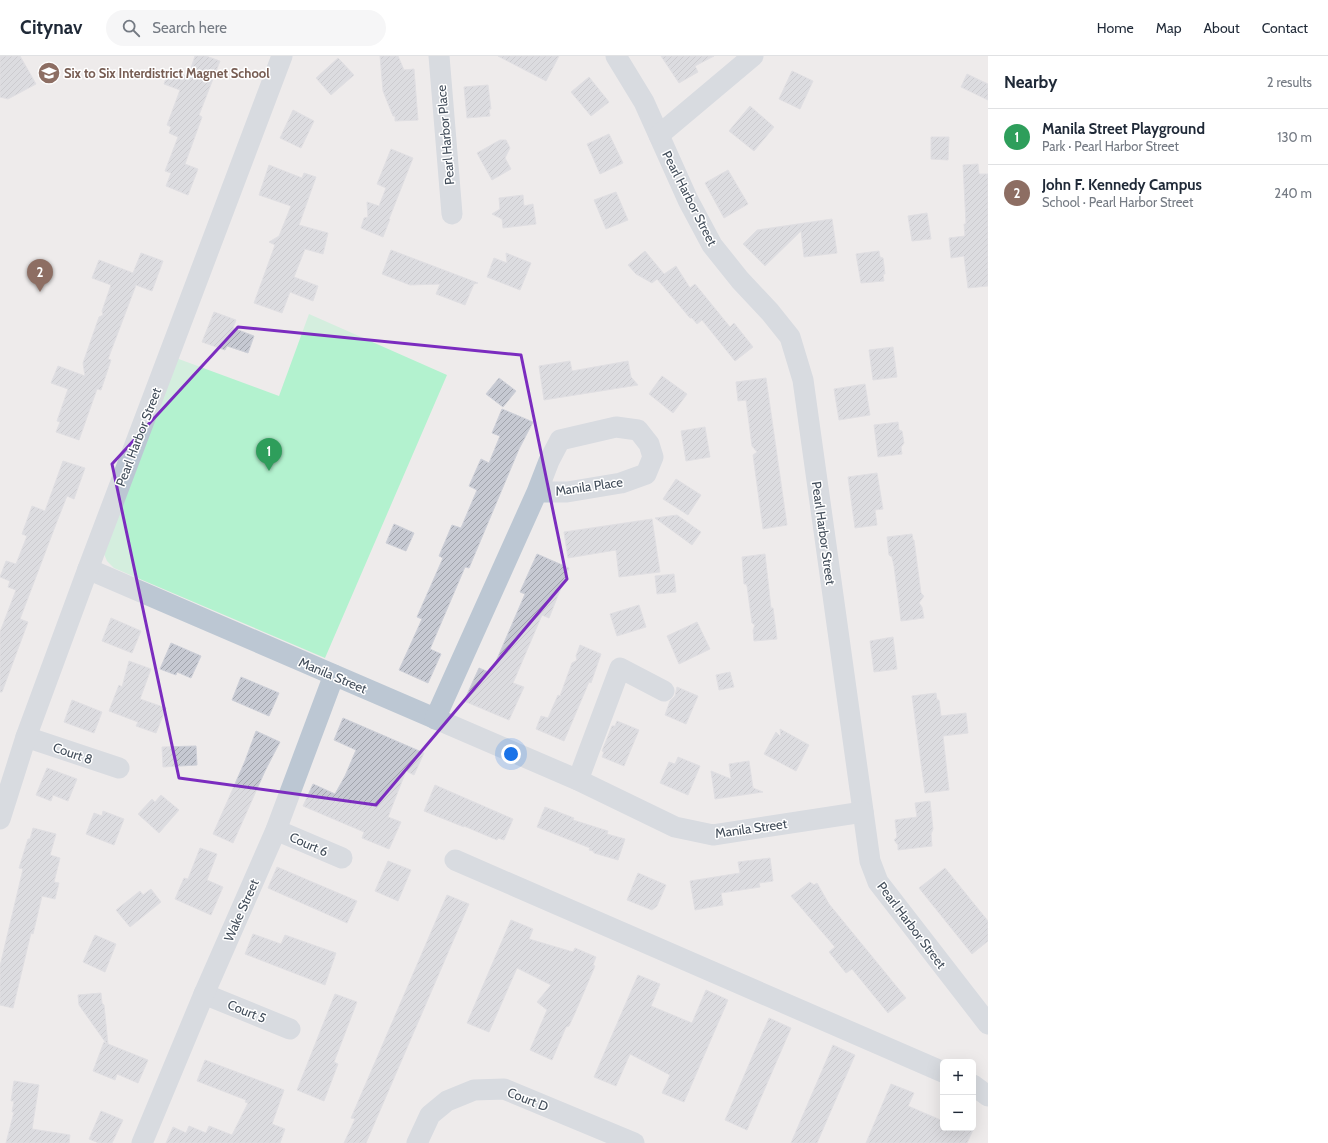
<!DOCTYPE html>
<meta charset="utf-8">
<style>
body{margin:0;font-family:Cabin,sans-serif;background:#f6f6f7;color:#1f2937}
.controls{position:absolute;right:12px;bottom:12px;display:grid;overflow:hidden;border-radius:6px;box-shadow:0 4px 16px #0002}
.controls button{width:36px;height:36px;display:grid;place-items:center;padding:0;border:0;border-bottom:1px solid #e0e1e3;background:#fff;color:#1f2937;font:20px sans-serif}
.you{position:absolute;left:511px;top:698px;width:14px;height:14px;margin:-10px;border:3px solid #fff;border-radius:50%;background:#1a73e8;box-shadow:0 0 0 6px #1a73e833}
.badge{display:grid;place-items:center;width:26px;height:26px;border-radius:50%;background:#085deb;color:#fff;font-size:13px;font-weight:700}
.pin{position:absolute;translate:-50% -33px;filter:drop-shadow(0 1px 2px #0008)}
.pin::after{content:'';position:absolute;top:21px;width:14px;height:12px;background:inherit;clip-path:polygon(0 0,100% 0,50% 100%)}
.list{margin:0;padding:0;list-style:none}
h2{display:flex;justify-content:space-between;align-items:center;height:52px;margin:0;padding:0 16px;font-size:17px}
h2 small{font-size:13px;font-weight:400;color:#747a83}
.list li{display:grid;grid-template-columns:26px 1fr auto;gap:12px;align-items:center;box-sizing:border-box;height:56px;padding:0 16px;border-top:1px solid #e0e1e3}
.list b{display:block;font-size:15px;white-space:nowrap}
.list p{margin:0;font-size:13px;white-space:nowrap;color:#747a83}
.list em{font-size:13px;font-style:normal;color:#747a83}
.icon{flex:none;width:22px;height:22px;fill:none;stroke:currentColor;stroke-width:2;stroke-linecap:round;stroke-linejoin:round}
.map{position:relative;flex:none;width:988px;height:1087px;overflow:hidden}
header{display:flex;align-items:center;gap:24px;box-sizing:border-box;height:56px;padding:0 20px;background:#fff;border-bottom:1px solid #e0e1e3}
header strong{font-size:19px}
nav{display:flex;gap:22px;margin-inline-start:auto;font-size:14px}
.search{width:280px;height:36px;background:#f6f6f7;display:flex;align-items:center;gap:10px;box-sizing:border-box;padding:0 14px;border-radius:22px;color:#747a83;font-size:15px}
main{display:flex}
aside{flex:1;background:#fff}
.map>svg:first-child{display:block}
</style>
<header>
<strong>Citynav</strong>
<div class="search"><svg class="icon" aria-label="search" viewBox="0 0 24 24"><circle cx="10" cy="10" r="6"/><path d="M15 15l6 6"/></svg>Search here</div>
<nav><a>Home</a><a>Map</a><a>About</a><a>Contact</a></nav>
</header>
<main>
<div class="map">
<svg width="988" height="1087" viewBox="0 0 988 1087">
<defs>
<pattern id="building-hatch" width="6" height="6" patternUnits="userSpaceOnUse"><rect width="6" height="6" fill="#c6c9d2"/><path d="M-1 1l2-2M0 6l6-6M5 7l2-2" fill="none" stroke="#a2a5ad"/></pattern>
</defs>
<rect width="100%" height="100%" fill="#eeebeb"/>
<path fill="#b3f2cf" d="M309,258l138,61 -122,283 -211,-90 -7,-7 -3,-7 72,-196 103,38z"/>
<g fill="url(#building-hatch)" stroke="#ced0d8">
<path d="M0,0h20l16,28 -28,15 -8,-2z"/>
<path d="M195,0h11l14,5 -21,54 3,2 -17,47 13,5 -10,26 -22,-9 5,-13 -6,-2 13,-34 -9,-4 2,-6 -4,-2 13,-35 -16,-6 5,-14 19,7z"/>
<path d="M380,0h18l6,14 10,-1 4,51 -23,1v-5h-2l-10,-25z"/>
<path d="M498,0h61l-13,25z"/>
<path d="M661,0h53l-19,10 3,6 -19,11z"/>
<path d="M338,2l16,17 -23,20 -15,-17z"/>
<path d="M792,15l21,10 -13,28 -21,-10z"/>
<path d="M967,18l21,10v16l-27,-13z"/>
<path d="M589,21l20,25 -18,14 -20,-24z"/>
<path d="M488,29l3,24h-2l1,7 -23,2 -3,-31z"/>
<path d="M750,50l24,21 -20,24 -25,-20z"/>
<path d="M293,54l21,11 -13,27 -21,-10z"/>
<path d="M609,78l14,29 -23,11 -13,-30z"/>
<path d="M931,81h18l-1,23 -17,-1z"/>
<path d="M500,84h6l4,8 -5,10 6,11 -19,11 -15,-27z"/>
<path d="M391,93l22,9 -24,61h1l-7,18 -22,-9 3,-10 4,-1 -1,-15 12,4 7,-18 -9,-4z"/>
<path d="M978,108l1,10h9v112l-20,2 -4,-32 -13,2 -2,-20 16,-2 -1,-12h2l-3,-59z"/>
<path d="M269,109l33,13 2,-5 12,4 -17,48 29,8 -5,21 -18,-5 -11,28 24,9 -5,15 -23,-9 -8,21 -28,-10 21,-58 -6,-3 10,-6 12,-30 -32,-11z"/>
<path d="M728,114l20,34 -24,14 -19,-35z"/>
<path d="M616,136l12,28 -22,9 -12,-29z"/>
<path d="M523,139l1,11 9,-2 3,20 -33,4 -1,-9 -10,-5 8,-5 -1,-11z"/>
<path d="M927,157l4,26 -19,2 -4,-25z"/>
<path d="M832,163l5,34 -33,4 -3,-26 -36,35 -22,-22 14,-14z"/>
<path d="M391,194l87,33 -4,1 -9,21 -29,-11 4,-10 -30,1 -28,-11z"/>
<path d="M645,195l19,23 12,-8 14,22 5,-4 35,43 4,-4 19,24 -18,14 -33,-41 -5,4 -5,-6h-2l-33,-39 -5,4 -16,-9 -8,-9z"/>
<path d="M879,195l1,6 3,1 2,16h-2l1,7 -23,2 -5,-29z"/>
<path d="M141,197l22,8 -11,30 -16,-6 -28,74 3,1 -10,30 -4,-1 -18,51 -23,-8 4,-10 -3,-1 11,-32 -17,-6 7,-17 27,10 -2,-13 16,-46 4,-2 -1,-4 9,-26 -19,-7 7,-18 34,13z"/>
<path d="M506,197l25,10 -11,27 -33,-13 7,-19 13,5z"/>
<path d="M214,256l22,8 -3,8 21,8 -6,17 -21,-7 -2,4 -23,-8z"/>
<path d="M893,291l4,30 -24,3 -4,-30z"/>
<path d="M570,305l2,10 56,-10 3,16 7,8 -94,15 -5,-34z"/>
<path d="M662,320l25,18 -14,19 -24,-19z"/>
<path d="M499,322l17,13 -13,16 -17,-13z"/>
<path d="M766,322l21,147 -24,4 -10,-74 4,-3 -5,-6 -6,-46 -8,1 -2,-19z"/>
<path d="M865,328l5,31 -31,5 -5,-31z"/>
<path d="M502,353l31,13 -14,27 -50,119 -4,-1 -35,82 11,5 -13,29 -29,-13 23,-51 -5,-2 26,-59 -4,-2 13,-31 9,3 16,-38 -8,-4 12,-27 8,4 11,-27 -8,-3z"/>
<path d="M898,366l1,8 3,1 2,12 -3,4 1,7 -24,3 -4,-32z"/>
<path d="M705,371l5,30 -24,4 -5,-30z"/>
<path d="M63,405l22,7 -11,31 -7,-3 -11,28 -36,95 8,3 -26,70h-2v-60l16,-42 -8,-3 2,-6 -10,-4 6,-16 10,3 11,-28 -5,-2 10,-28 13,5z"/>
<path d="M877,417l6,36 -8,1 2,15 -22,3 -7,-51z"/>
<path d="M676,423l25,16 -13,20 -25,-16z"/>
<path d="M677,459l24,17 -9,13 -37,-27z"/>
<path d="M652,463l8,53 -41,5 -3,-27 -48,8 -4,-26z"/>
<path d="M394,468l20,9 -8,18 -20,-8z"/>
<path d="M912,478l1,6h1l7,53 3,3 -5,7 3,4 2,11 -23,3 -7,-55 -2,-9 -3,-2 -2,-18z"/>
<path d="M537,498l32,14 -20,50 -7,-3 -29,68 11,4 -15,33 -45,-19 15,-33 12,5 34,-79 -5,-2z"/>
<path d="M765,498l6,54h2l4,31 -23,2 -1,-11 2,-5 -3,-2 -5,-37 -1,-2h-2l-2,-27z"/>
<path d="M674,518l2,18 -19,2 -2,-18z"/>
<path d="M639,549l7,22 -29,9 -7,-22z"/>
<path d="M111,562l30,13 -9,22 -30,-12z"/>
<path d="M697,566l13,27 -31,15 -12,-28z"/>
<path d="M893,581l4,32 -23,3 -4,-31z"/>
<path d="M171,587l30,13 -10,22 -14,-6 -1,3 -16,-6z"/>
<path d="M580,589l21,9 -10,29 -2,-1 -25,59 -28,-12 5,-13 7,2 10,-23 2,1 12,-33 5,-3 -1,-4z"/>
<path d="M129,605l22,8 -11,30 26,9 -10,25 -20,-7 2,-4 -29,-11 10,-26 3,2z"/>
<path d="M730,616l4,15 -15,3 -3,-15z"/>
<path d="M241,621l38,16 -10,23 -37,-16z"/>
<path d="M677,631l21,9 -12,28 -21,-9 5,-14 5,-5z"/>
<path d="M936,637l1,7h2l2,16 25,-3 2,20 -25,3 6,54 -24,3 -13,-97z"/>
<path d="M72,644l30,12 -8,21 -30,-11z"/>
<path d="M343,662l81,35 -10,22 -8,-4 -18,46 13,5 -12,27 -27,-11 2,-6 -61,-26 10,-22 22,10 10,-18 11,-26 -22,-10z"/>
<path d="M617,665l22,9 -15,36 -22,-9 2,-5 -2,-1 10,-25h3z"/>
<path d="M780,673l29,16 -13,26 -32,-17 12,-22 5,5z"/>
<path d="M256,675l24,11 -15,29 -32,72 -20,-9 32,-73z"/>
<path d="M196,690l1,19 -34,2 -1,-20z"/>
<path d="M678,701l22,9 -12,29 -28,-12 9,-21 6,2z"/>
<path d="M749,705l4,27 10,4 -48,7 -4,-28 20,8 -2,-15z"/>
<path d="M47,712l30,11 -9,22 -15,-6 -2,6 -15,-6z"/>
<path d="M435,729l78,34 -9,21 -6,-2 -1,2 -33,-14v1l-40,-16z"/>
<path d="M161,739l18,15 -20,23 -21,-19 14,-15 3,3z"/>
<path d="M930,745l3,28 -2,5 1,12 -34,4v-5l-4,-5 3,-3 -2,-17 22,-3 -2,-14z"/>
<path d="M545,751l29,11 -1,2 35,11 -1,3 18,5 -7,21 -24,-7 -1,-2 -4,-1 1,-2 -53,-21z"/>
<path d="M103,755l21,8 -10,26 -28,-11 8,-21 8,3z"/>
<path d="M33,772l23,6 -6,21 10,3 -6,24 5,1 -4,16 -13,-3 -9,38 -2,-1 -18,75 -13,-3v-39l23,-97 -4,-1 9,-29h2z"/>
<path d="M200,792l17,6 -10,26 16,7 -12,28 -36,-16 9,-21 4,1z"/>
<path d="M770,802l3,23 -14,2 1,4 -39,6 2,12 -28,5 -5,-29 50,-8 -2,-11z"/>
<path d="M388,805l23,9 -13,31 -23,-10z"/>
<path d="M277,811l80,34 -10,22 -79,-35z"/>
<path d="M945,812l43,53v20l-16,13 -53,-66z"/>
<path d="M638,817l28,12 -9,21 -5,4 -25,-10z"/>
<path d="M810,826l4,3 3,-2 12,21 77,94 -18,15 -36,-44 -6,4 -17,-21 6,-5 -44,-51z"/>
<path d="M151,833l10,13 -31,25 -14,-17 24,-19 3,4z"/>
<path d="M447,839l22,9 -103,239h-22l11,-24 -4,-1z"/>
<path d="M511,864l22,9 -4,10 44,13 2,-4 21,9 -3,8 2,1 -20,47 -6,13 -3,1 -14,33 -22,-10 17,-40 -10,-8 14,-17 -34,-17 -28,64 -22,-9z"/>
<path d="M253,878l28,10 4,-9 51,18 -11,32 -80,-31z"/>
<path d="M95,879l21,9 -11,28 -22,-10z"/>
<path d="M638,919l22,9 -9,22 41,17 14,-33 22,10 -44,102 -22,-9 8,-18 -40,-21 -14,32 -22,-9z"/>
<path d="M101,937l1,10 2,2 4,39 40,16 -10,23 -21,-9 -2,6 -22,-9 11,-29 2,1 -27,-38 -1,-10z"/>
<path d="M335,938l22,8 -23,60 4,2 -14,37 -27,-11z"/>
<path d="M769,962l22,10 -44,102 -22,-10z"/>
<path d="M833,989l22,10 -38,88h-26z"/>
<path d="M205,1004l79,30 -12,34 13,5 -5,14h-114l7,-16 13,6 3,-7 17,7 3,-7 23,9 16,-32 -3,-1 1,-2 -49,-19z"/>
<path d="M14,1025l25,4 -7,44 38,6 -1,8h-63l8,-31h-2l2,-11h-3z"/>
<path d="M891,1028l23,9 -6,13 35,15v7h31l-7,15h-101z"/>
<path d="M101,1055l22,9 -11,23h-13l-10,-4z"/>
</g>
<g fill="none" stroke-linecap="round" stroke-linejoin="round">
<g stroke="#bcc7d3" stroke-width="21">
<path d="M439,0l13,158"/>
<path d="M616,0l28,46 44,98 24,45 28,35 30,32 20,25 13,43 67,481 8,21 110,142"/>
<path d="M659,79l94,-79"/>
<path d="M88,513l490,211 97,47 38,8 150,-23"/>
<path d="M435,663l102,-227h30l54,-9 25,-9 7,-17 -4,-13 -11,-14 -22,-3 -56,13 -11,21 -12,31"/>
<path d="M26,681l93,31"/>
<path d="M578,724l42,-112 44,23"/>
<path d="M0,763l26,-82 62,-168 194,-513"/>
<path d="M276,774l66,28"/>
<path d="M455,804l488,212"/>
<path d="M204,938l86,35"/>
<path d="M973,1029l15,11"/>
<path d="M142,1087l62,-149 72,-164 58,-155"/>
<path d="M417,1087l13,-28 17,-14 27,-11 30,-1 130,54"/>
</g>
</g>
<path d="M0 0H988V1087H0ZM238,271l283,28 46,224 -191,226 -197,-27 -67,-314z" fill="#eeebeb" fill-opacity=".55" fill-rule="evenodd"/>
<path fill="none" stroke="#7b2cbf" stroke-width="3" stroke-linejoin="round" d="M238,271l283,28 46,224 -191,226 -197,-27 -67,-314z"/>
<defs>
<g id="school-disc" transform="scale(1.15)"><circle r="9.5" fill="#8d6e63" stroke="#fff"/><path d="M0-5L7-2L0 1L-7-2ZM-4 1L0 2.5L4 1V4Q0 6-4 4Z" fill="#fff"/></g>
</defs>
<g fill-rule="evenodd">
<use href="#school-disc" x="49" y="17"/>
</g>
<g text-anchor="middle" stroke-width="3" stroke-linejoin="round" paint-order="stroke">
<g font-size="13" font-weight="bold" fill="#785e54" stroke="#fff" text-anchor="start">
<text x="64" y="22">Six to Six Interdistrict Magnet School</text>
</g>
<g font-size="13" fill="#424d5a" stroke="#fff">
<text transform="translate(445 79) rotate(-95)" y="5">Pearl Harbor Place</text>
<text transform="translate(690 142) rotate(63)" y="5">Pearl Harbor Street</text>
<text transform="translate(138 381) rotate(-69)" y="5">Pearl Harbor Street</text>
<text transform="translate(589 430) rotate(-8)" y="5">Manila Place</text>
<text transform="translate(824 477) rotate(82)" y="5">Pearl Harbor Street</text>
<text transform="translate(333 619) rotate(23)" y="5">Manila Street</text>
<text transform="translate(73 697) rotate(19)" y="5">Court 8</text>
<text transform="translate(751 772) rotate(-8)" y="5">Manila Street</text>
<text transform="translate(309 788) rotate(24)" y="5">Court 6</text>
<text transform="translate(241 854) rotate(-66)" y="5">Wake Street</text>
<text transform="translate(912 869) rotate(53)" y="5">Pearl Harbor Street</text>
<text transform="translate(247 955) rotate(22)" y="5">Court 5</text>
<text transform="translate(528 1043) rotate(22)" y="5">Court D</text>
</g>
</g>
</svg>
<div class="controls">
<button>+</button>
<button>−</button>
</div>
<div class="you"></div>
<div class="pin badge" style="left:269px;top:415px;background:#2e9e5b">1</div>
<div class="pin badge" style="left:40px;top:236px;background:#8d6e63">2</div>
</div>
<aside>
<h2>Nearby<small>2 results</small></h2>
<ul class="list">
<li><span class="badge" style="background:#2e9e5b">1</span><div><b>Manila Street Playground</b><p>Park · Pearl Harbor Street</p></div><em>130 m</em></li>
<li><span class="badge" style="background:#8d6e63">2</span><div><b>John F. Kennedy Campus</b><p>School · Pearl Harbor Street</p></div><em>240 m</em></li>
</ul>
</aside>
</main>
